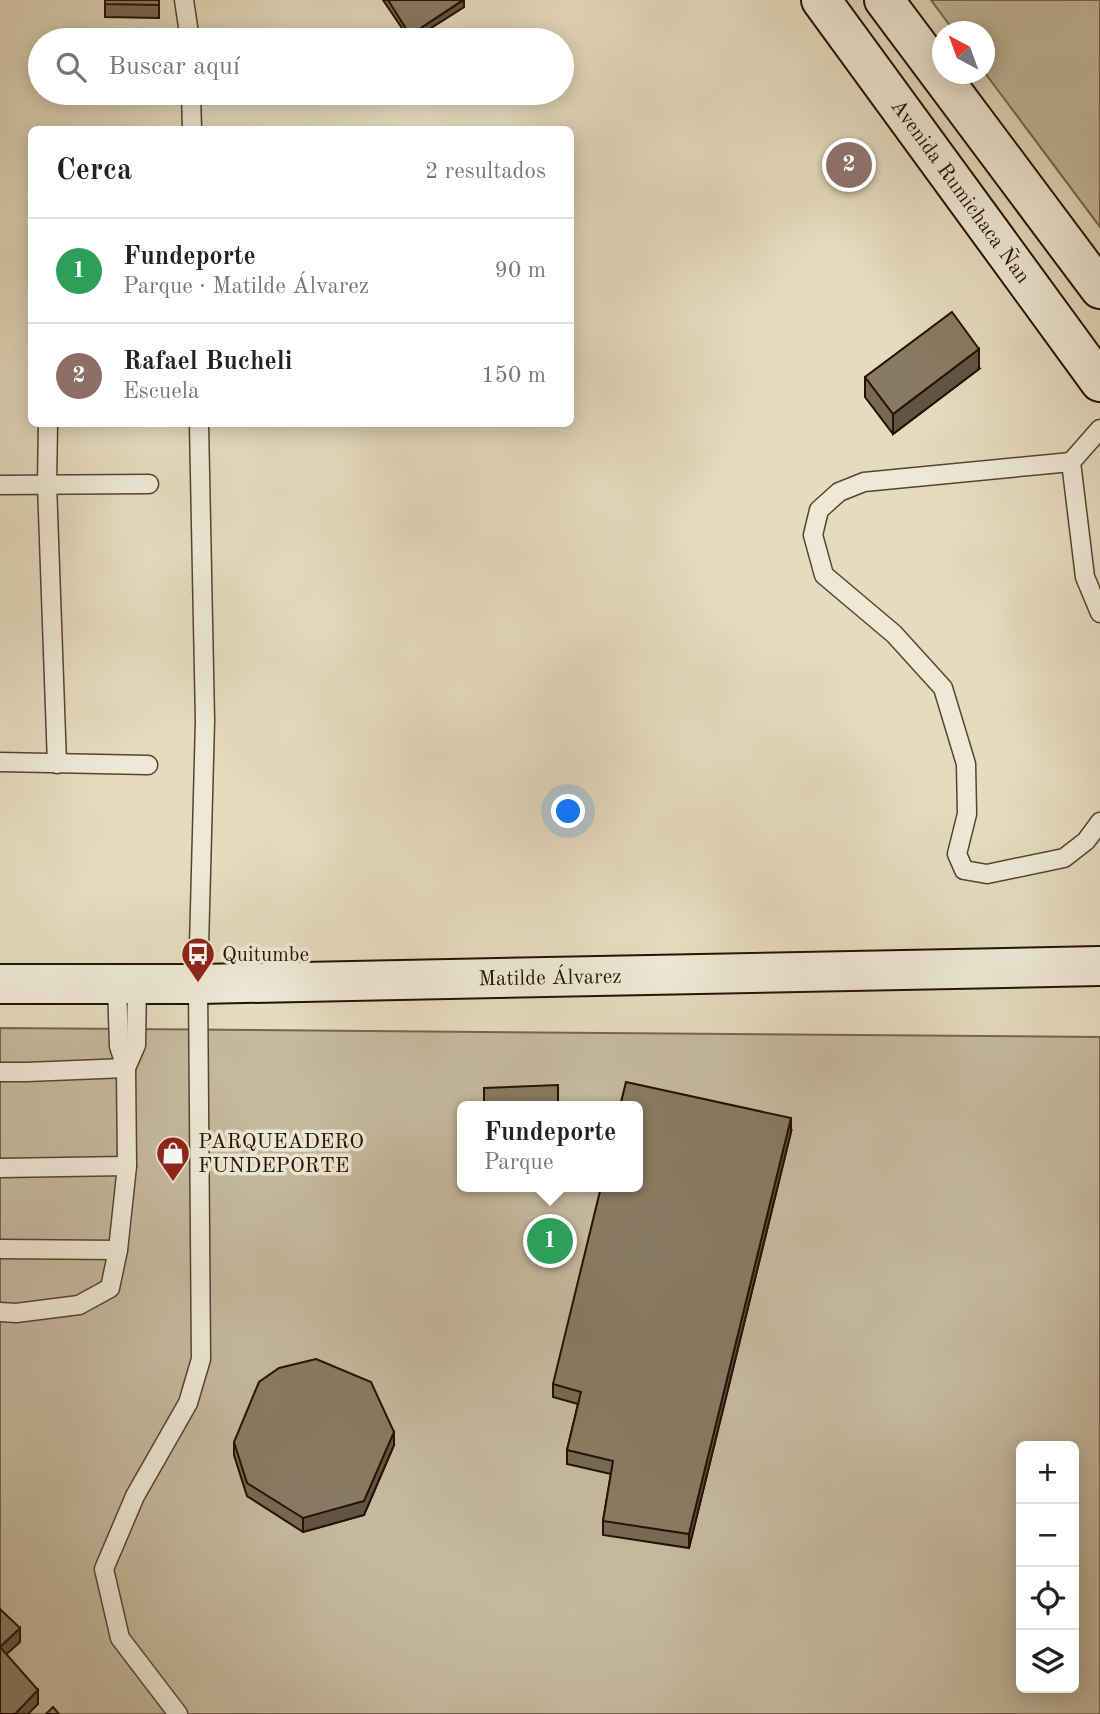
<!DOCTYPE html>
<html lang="es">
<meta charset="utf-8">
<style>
body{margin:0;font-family:"Old Standard TT",serif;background:#f2f2f2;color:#222}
.controls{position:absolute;right:21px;bottom:21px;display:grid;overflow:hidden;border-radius:10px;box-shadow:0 4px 18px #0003}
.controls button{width:63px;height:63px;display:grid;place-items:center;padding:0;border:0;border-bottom:2px solid #e0e0e0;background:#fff;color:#222;font:35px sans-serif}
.compass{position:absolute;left:932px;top:21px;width:63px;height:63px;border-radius:50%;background:#fff;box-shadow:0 4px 18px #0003;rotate:319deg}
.you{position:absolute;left:569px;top:812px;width:24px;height:24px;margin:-18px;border:5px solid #fff;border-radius:50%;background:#1a73e8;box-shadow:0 0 0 10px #1a73e833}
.badge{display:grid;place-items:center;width:46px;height:46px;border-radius:50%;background:#8f2418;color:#fff;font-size:23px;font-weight:700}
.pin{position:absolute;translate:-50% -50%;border:4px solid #fff;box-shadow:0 2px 7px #0006}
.popup{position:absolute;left:457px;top:1101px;width:186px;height:91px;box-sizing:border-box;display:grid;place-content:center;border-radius:10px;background:#fff;filter:drop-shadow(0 2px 5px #0005);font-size:23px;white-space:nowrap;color:#767676}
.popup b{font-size:26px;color:#222}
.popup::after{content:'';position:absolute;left:50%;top:100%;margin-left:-14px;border:14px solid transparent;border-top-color:#fff}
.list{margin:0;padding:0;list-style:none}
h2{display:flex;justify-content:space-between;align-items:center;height:91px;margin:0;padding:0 28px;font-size:30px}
h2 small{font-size:23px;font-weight:400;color:#767676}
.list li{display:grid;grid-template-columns:46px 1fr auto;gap:21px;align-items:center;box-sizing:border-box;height:105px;padding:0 28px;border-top:2px solid #e0e0e0}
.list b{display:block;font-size:26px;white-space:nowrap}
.list p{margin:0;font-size:23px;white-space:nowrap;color:#767676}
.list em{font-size:23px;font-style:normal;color:#767676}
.icon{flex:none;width:38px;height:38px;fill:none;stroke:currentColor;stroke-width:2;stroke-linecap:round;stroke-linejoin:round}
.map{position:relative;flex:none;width:1100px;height:1714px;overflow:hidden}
.search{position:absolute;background:#fff;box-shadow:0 4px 18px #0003;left:28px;top:28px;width:546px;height:77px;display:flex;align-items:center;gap:18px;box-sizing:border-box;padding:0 24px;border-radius:38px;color:#767676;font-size:26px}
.panel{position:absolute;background:#fff;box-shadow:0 4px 18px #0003;left:28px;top:126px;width:546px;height:301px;border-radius:10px}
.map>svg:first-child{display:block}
</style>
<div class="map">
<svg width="1100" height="1714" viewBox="0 0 1100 1714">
<rect width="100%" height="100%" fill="#e5dbbe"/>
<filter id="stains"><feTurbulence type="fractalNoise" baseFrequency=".00286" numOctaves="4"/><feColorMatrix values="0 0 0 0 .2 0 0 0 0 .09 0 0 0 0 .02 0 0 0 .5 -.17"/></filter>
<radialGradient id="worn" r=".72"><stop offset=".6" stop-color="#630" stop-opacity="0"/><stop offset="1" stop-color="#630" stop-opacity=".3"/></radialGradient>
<g fill="#c5b99e" stroke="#76654f" stroke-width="2" fill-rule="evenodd">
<path d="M931,0h169v227l-115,-154 -1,-41 -30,-1z"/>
<path d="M0,1028l1100,9v677h-1100zM462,1106h176v81h-176zM1021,1446h53v242h-53z"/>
</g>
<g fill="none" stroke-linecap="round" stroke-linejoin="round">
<g stroke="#564430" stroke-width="21">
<g id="lane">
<path d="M184,0l6,40"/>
<path d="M191,93l1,37"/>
<path d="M48,424l-1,60 10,280"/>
<path d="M1100,429l-29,33 14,115 15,36"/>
<path d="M1071,462l-207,20 -25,10 -20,18 -6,25 11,40 70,59 49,54 23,76 1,50 -10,40 7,16 23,4 77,-16 22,-17 14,-19"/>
<path d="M0,485l149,-1"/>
<path d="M0,762l148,3"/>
<path d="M126,1068l10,-23 1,-61"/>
<path d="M0,1072h27l99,-4"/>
<path d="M0,1168l127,-2"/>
<path d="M0,1249l118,1"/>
<path d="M0,1312l16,1 63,-8 31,-17 8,-38 9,-84 -1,-98 -7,-22 -2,-61"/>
<path d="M178,1714l-58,-76 -16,-69 31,-73 53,-93 13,-44 -3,-375 7,-263 -6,-297"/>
</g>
</g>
<g stroke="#261100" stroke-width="42">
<g id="secondary">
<path d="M821,0l279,382"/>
<path d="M884,0l216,289"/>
<path d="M0,984h198l902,-18"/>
</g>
</g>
<use href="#lane" stroke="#eee8d5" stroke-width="18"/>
<use href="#secondary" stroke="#eee8d5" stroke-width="38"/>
</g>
<g fill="#766955" stroke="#261100" stroke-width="2">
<path d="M105,0h54v18l-54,-1z"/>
<path d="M383,0h81v7l-52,33h-2z"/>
<path d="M979,369l-86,65 -28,-37v-20z"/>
<path d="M791,1132l-102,416 -86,-13v-14l8,-47 -44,-10v-14l11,-46 -25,-7v-13z"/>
<path d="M234,1442l160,3 -30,70 -61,17 -56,-36 -13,-41z"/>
</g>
<g fill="#605545" stroke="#261100" stroke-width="2">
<path d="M464,0v7l-52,33h-2v-5z"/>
<path d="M979,349v20l-86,65v-20z"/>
<path d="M791,1118v14l-102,416v-14z"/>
<path d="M394,1432v13l-30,70 -61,17v-14z"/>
<path d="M20,1628v14l-20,18v-13z"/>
<path d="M38,1690v14l-10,10h-13z"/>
</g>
<g fill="#897a63" stroke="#261100" stroke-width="2">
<path d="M105,0h54v5l-54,-1z"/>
<path d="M388,0h75l-53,35z"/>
<path d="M952,312l27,37 -86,65 -28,-37z"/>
<path d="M626,1082l165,36 -102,416 -86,-13 10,-60 -46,-11 14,-58 -28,-8 48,-197h37v-81h-18z"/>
<path d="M558,1085v21h-74v-18z"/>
<path d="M316,1359l55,23 23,50 -30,69 -61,17 -56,-35 -13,-41 25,-60 20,-14z"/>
<path d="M0,1609l20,19 -20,19 38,43 -23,24h-15z"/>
<path d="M53,1707l6,7h-13z"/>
</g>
<defs>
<g id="bus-pin" transform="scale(1.75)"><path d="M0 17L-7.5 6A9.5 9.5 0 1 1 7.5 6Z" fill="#8f2418" stroke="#eee8d5"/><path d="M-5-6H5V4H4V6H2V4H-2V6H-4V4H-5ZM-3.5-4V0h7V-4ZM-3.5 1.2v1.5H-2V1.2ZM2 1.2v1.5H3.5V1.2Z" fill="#fff"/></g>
<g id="shop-pin" transform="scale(1.75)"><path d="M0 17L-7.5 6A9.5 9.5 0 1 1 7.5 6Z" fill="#8f2418" stroke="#eee8d5"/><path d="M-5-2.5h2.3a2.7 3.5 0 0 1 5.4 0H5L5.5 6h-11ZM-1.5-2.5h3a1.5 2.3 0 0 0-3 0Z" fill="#fff"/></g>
</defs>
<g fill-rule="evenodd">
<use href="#bus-pin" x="198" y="954"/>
<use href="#shop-pin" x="173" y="1153"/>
</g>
<g text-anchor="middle" stroke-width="7" stroke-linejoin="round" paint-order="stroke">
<g font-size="21" fill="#261100" stroke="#eee8d5">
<text transform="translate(961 191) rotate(54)" y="7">Avenida Rumichaca Ñan</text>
<text transform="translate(550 977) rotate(-1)" y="7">Matilde Álvarez</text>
</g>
<g font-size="21" fill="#261100" stroke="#eee8d5" text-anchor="start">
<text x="222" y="961">Quitumbe</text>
<text x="198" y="1148">PARQUEADERO<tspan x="198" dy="24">FUNDEPORTE</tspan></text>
</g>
</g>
<rect width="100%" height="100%" filter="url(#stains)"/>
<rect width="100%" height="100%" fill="url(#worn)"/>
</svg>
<div class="controls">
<button>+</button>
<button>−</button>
<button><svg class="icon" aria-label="locate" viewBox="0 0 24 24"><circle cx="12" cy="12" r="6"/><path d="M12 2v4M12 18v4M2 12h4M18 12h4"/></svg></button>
<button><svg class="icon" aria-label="layers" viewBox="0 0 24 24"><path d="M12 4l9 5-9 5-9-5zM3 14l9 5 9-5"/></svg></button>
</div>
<svg class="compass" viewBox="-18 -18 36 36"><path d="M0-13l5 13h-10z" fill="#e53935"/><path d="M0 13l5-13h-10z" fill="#767676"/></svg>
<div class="you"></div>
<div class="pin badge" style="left:550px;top:1241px;background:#2e9e5b">1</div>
<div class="popup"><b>Fundeporte</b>Parque</div>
<div class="pin badge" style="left:849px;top:165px;background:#8d6e63">2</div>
<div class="search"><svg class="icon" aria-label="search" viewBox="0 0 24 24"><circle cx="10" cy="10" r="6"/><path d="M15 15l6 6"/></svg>Buscar aquí</div>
<section class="panel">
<h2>Cerca<small>2 resultados</small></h2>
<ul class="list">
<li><span class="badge" style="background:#2e9e5b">1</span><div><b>Fundeporte</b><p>Parque · Matilde Álvarez</p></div><em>90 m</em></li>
<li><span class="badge" style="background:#8d6e63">2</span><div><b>Rafael Bucheli</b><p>Escuela</p></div><em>150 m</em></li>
</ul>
</section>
</div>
